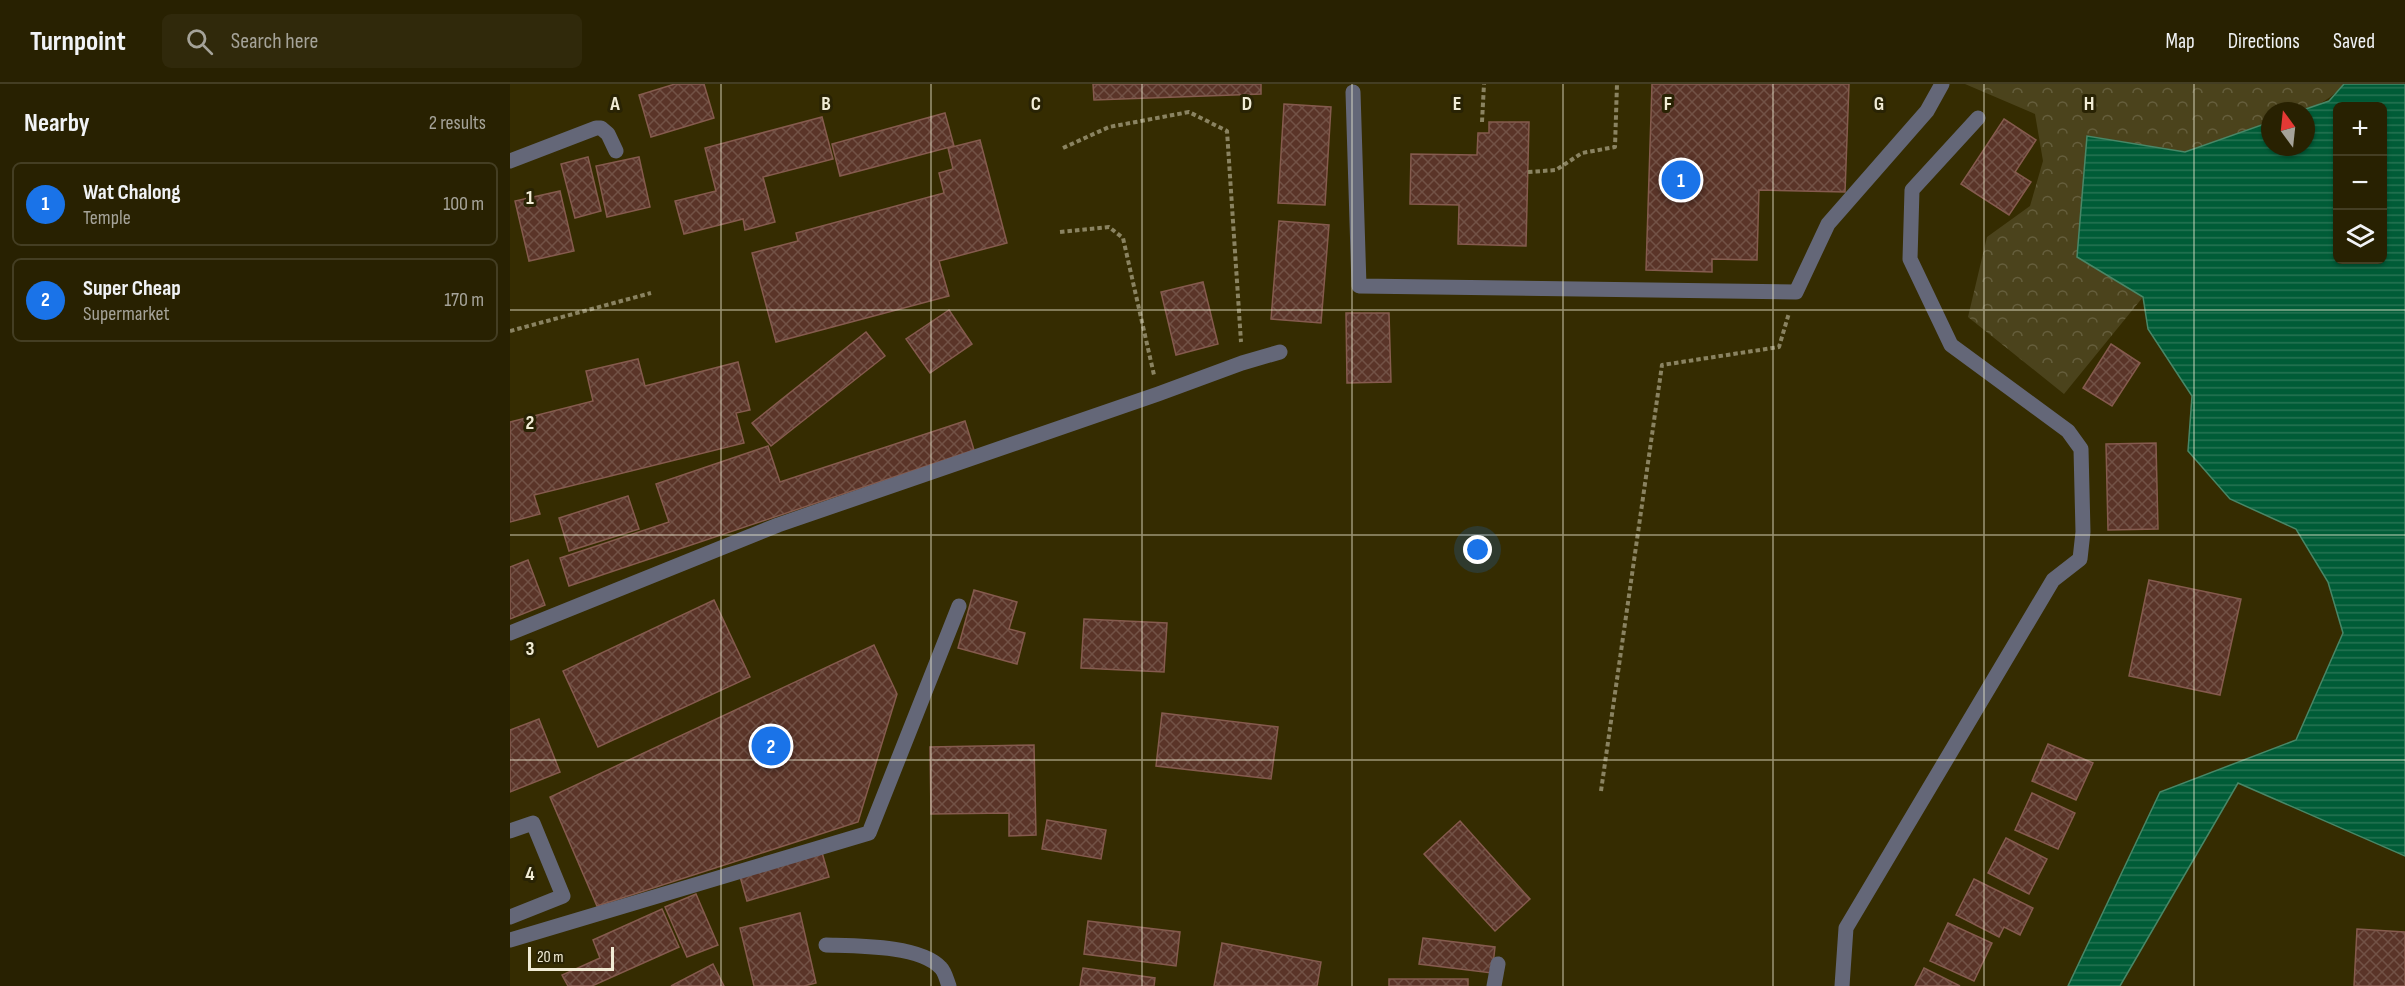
<!DOCTYPE html>
<meta charset="utf-8">
<style>
body{margin:0;font-family:"Sofia Sans Condensed",sans-serif;background:#30290b;color:#f1f3f6}
.controls{position:absolute;right:18px;top:18px;display:grid;overflow:hidden;border-radius:9px;box-shadow:0 2px 4px #0004}
.controls button{width:54px;height:54px;display:grid;place-items:center;padding:0;border:0;border-bottom:2px solid #443e23;background:#282101;color:#f1f3f6;font:30px sans-serif}
.compass{position:absolute;left:1751px;top:18px;width:54px;height:54px;border-radius:50%;background:#282101;box-shadow:0 2px 4px #0004;rotate:345deg}
.scale{position:absolute;left:18px;bottom:15px;width:86px;box-sizing:border-box;padding-left:6px;border:3px solid #f1ecd6;border-top:0;font-size:16px;line-height:21px;white-space:nowrap;color:#f1ecd6;-webkit-text-stroke:4px #292304;paint-order:stroke}
.you{position:absolute;left:968px;top:466px;width:21px;height:21px;margin:-15px;border:4px solid #fff;border-radius:50%;background:#1a73e8;box-shadow:0 0 0 9px #1a73e833}
.badge{display:grid;place-items:center;width:39px;height:39px;border-radius:50%;background:#1a73e8;color:#fff;font-size:20px;font-weight:700}
.pin{position:absolute;translate:-50% -50%;border:3px solid #fff;box-shadow:0 2px 6px #0006}
.list{margin:0;padding:0;list-style:none}
h2{display:flex;justify-content:space-between;align-items:center;height:78px;margin:0;padding:0 24px;font-size:26px}
h2 small{font-size:20px;font-weight:400;color:#a5a399}
.list li{display:grid;grid-template-columns:39px 1fr auto;gap:18px;align-items:center;box-sizing:border-box;height:84px;margin:0 12px 12px;padding:0 12px;border:2px solid #443e23;border-radius:9px}
.list b{display:block;font-size:22px;white-space:nowrap}
.list p{margin:0;font-size:20px;white-space:nowrap;color:#a5a399}
.list em{font-size:20px;font-style:normal;color:#a5a399}
.icon{flex:none;width:33px;height:33px;fill:none;stroke:currentColor;stroke-width:2;stroke-linecap:round;stroke-linejoin:round}
.map{position:relative;flex:none;width:1895px;height:902px;overflow:hidden}
header{display:flex;align-items:center;gap:36px;box-sizing:border-box;height:84px;padding:0 30px;background:#282101;border-bottom:2px solid #443e23}
header strong{font-size:28px}
nav{display:flex;gap:33px;margin-inline-start:auto;font-size:21px}
.search{width:420px;height:54px;background:#30290b;display:flex;align-items:center;gap:15px;box-sizing:border-box;padding:0 21px;border-radius:9px;color:#a5a399;font-size:22px}
main{display:flex}
aside{flex:1;background:#282101}
.map>svg:first-child{display:block}
</style>
<header>
<strong>Turnpoint</strong>
<div class="search"><svg class="icon" aria-label="search" viewBox="0 0 24 24"><circle cx="10" cy="10" r="6"/><path d="M15 15l6 6"/></svg>Search here</div>
<nav><a>Map</a><a>Directions</a><a>Saved</a></nav>
</header>
<main>
<aside>
<h2>Nearby<small>2 results</small></h2>
<ul class="list">
<li><span class="badge">1</span><div><b>Wat Chalong</b><p>Temple</p></div><em>100 m</em></li>
<li><span class="badge">2</span><div><b>Super Cheap</b><p>Supermarket</p></div><em>170 m</em></li>
</ul>
</aside>
<div class="map">
<svg width="1895" height="902" viewBox="0 0 1895 902">
<defs>
<pattern id="forest-crowns" width="20" height="18" patternUnits="userSpaceOnUse" patternTransform="scale(1.5)"><rect width="20" height="18" fill="#4b431c"/><path d="M2 6a3 3 0 1 1 6 0M12 15a3 3 0 1 1 6 0" fill="none" stroke="#655e3c"/></pattern>
<pattern id="water-rules" width="6" height="5" patternUnits="userSpaceOnUse" patternTransform="scale(1.5)"><rect width="6" height="5" fill="#005c37"/><path d="M0 2.5h6" fill="none" stroke="#267453"/></pattern>
<pattern id="building-cross-hatch" width="8" height="8" patternUnits="userSpaceOnUse" patternTransform="scale(1.5)"><rect width="8" height="8" fill="#5a3428"/><path d="M0 0l8 8M0 8l8-8" fill="none" stroke="#725246"/></pattern>
</defs>
<rect width="100%" height="100%" fill="#352c01"/>
<path fill="url(#forest-crowns)" d="M1455,0h379c-24,26 -40,27 -74,27v11l-85,30 -98,-16 -10,121 66,40 -79,97 -96,-77 19,-80 43,-31 13,-45 -8,-47z"/>
<path fill="url(#water-rules)" stroke="#488767" stroke-width="1.5" fill-rule="evenodd" d="M1834,0h61v772l-167,-73 -118,203h-52l92,-194 136,-52 47,-107 -15,-51 -32,-53 -66,-30 -42,-48 4,-55 -44,-67 -5,-32 -66,-40 10,-121 98,16 85,-30v25h36v-36h-6l29,-10zM1828,22h44v154h-44z"/>
<g fill="url(#building-cross-hatch)" stroke="#855b4e" stroke-width="1.5">
<path d="M165,0h29l10,34 -63,19 -12,-42z"/>
<path d="M583,0h168v10l-167,6z"/>
<path d="M1142,0h197l-4,108 -86,-2 -2,70 -45,-1v13l-66,-2z"/>
<path d="M774,20l47,3 -6,98 -47,-2z"/>
<path d="M435,29l9,33 -114,30 -8,-32z"/>
<path d="M312,33l11,42 -70,18 12,45 -30,8 -2,-11 -59,15 -9,-33 41,-10 -11,-43z"/>
<path d="M1494,35l32,21 -21,32 16,10 -22,33 -48,-31z"/>
<path d="M979,38h40l-3,124 -68,-2 1,-39 -49,-1 1,-50 66,1 1,-22h11z"/>
<path d="M470,56l27,103 -68,18 10,35 -173,46 -24,-89 46,-12 -2,-8 148,-40 -5,-20 14,-4 -5,-21z"/>
<path d="M78,73l13,54 -26,7 -14,-54z"/>
<path d="M129,73l11,50 -43,10 -11,-51z"/>
<path d="M50,107l14,60 -45,10 -14,-60z"/>
<path d="M769,137l50,4 -8,98 -50,-4z"/>
<path d="M693,198l15,62 -42,11 -15,-63z"/>
<path d="M439,226l23,34 -42,29 -24,-34z"/>
<path d="M836,229h43l2,69 -44,1z"/>
<path d="M356,248l19,24 -114,90 -19,-23z"/>
<path d="M1601,260l29,19 -28,43 -29,-18z"/>
<path d="M128,275l7,27 93,-24 12,48 -14,3 8,30 -210,52 6,19 -30,8v-100l83,-21 -7,-30z"/>
<path d="M455,337l9,29 -405,136 -9,-28 109,-36 -13,-38 112,-38 12,36z"/>
<path d="M1646,359l2,86 -50,1 -2,-86z"/>
<path d="M118,412l11,33 -70,22 -10,-33z"/>
<path d="M18,476l17,45 -35,14v-52z"/>
<path d="M1639,496l92,19 -21,96 -91,-19z"/>
<path d="M464,506l43,12 -8,27 16,4 -8,31 -59,-16z"/>
<path d="M204,516l36,77 -152,70 -35,-76z"/>
<path d="M574,535l83,4 -3,49 -83,-4z"/>
<path d="M364,561l23,49 -39,128 -261,84 -47,-109z"/>
<path d="M652,629l116,14 -7,52 -115,-13z"/>
<path d="M29,635l21,53 -50,20v-62z"/>
<path d="M1538,660l45,19 -17,37 -44,-19z"/>
<path d="M524,661l2,90 -27,1v-23l-78,1 -1,-67z"/>
<path d="M1522,709l43,20 -17,36 -43,-19z"/>
<path d="M537,736l59,10 -5,29 -59,-10z"/>
<path d="M950,737l70,78 -35,32 -71,-77z"/>
<path d="M1496,754l41,21 -18,35 -41,-21z"/>
<path d="M311,765l8,28 -82,24 -8,-28z"/>
<path d="M1464,795l59,29 -13,27 -16,-8 -5,10 -43,-22z"/>
<path d="M186,810l22,51 -31,12 -22,-50z"/>
<path d="M152,825l17,38 -87,39h-24l-6,-11 38,-17 -7,-18z"/>
<path d="M290,829l16,70 -12,3h-50l-14,-58z"/>
<path d="M578,837l92,11 -4,34 -92,-12z"/>
<path d="M1438,839l44,20 -18,38 -44,-20z"/>
<path d="M1847,845l48,3v54h-51z"/>
<path d="M913,854l72,9 -3,26 -73,-9z"/>
<path d="M712,859l99,19 -4,24h-103z"/>
<path d="M203,880l11,22h-53z"/>
<path d="M573,884l72,10 -1,8h-74z"/>
<path d="M1414,884l36,18h-45z"/>
<rect x="879" y="895" width="79" height="7"/>
</g>
<g fill="none" stroke-linecap="round" stroke-linejoin="round">
<g stroke="#8a8361" stroke-width="4" stroke-dasharray="4.5 3" stroke-linecap="butt">
<path d="M972,38l2,-38"/>
<path d="M553,64l46,-21 80,-15 38,19 14,211"/>
<path d="M1018,88l28,-2 26,-17 33,-6 2,-63"/>
<path d="M550,148l49,-5 14,11 31,137"/>
<path d="M0,247l141,-38"/>
<path d="M1091,707l61,-426 117,-18 10,-34"/>
</g>
<g stroke="#646778" stroke-width="15">
<path d="M843,8l6,194 437,6 32,-68 99,-113 15,-27"/>
<path d="M0,549l268,-108 380,-131 84,-31 38,-11"/>
<path d="M0,747l23,-8 30,73 -53,21"/>
</g>
<g stroke="#646778" stroke-width="15">
<path d="M0,77l86,-33h5l7,6 8,17"/>
<path d="M0,856l359,-107 90,-227"/>
<path d="M316,861c30,1 94,0 115,23 4,4 6,13 8,18"/>
<path d="M984,902l4,-22"/>
<path d="M1332,902l4,-58 207,-348 27,-21 3,-27 -2,-83 -13,-18 -117,-86 -41,-86 2,-69 66,-72"/>
</g>
</g>
<path fill="none" stroke="#f1ecd6" stroke-width="1.5" stroke-opacity="0.55" d="M211,0v902M421,0v902M632,0v902M842,0v902M1053,0v902M1263,0v902M1474,0v902M1684,0v902M0,226h1895M0,451h1895M0,676h1895"/>
<g font-size="20" text-anchor="middle" font-weight="bold" fill="#f1ecd6" stroke="#292304" stroke-width="6" stroke-linejoin="round" paint-order="stroke">
<text x="105" y="26">A</text>
<text x="316" y="26">B</text>
<text x="526" y="26">C</text>
<text x="737" y="26">D</text>
<text x="947" y="26">E</text>
<text x="1158" y="26">F</text>
<text x="1369" y="26">G</text>
<text x="1579" y="26">H</text>
<text x="20" y="120">1</text>
<text x="20" y="345">2</text>
<text x="20" y="571">3</text>
<text x="20" y="796">4</text>
</g>
</svg>
<div class="controls">
<button>+</button>
<button>−</button>
<button><svg class="icon" aria-label="layers" viewBox="0 0 24 24"><path d="M12 4l9 5-9 5-9-5zM3 14l9 5 9-5"/></svg></button>
</div>
<svg class="compass" viewBox="-18 -18 36 36"><path d="M0-13l5 13h-10z" fill="#e53935"/><path d="M0 13l5-13h-10z" fill="#a5a399"/></svg>
<div class="scale">20 m</div>
<div class="you"></div>
<div class="pin badge" style="left:1171px;top:96px">1</div>
<div class="pin badge" style="left:261px;top:662px">2</div>
</div>
</main>
